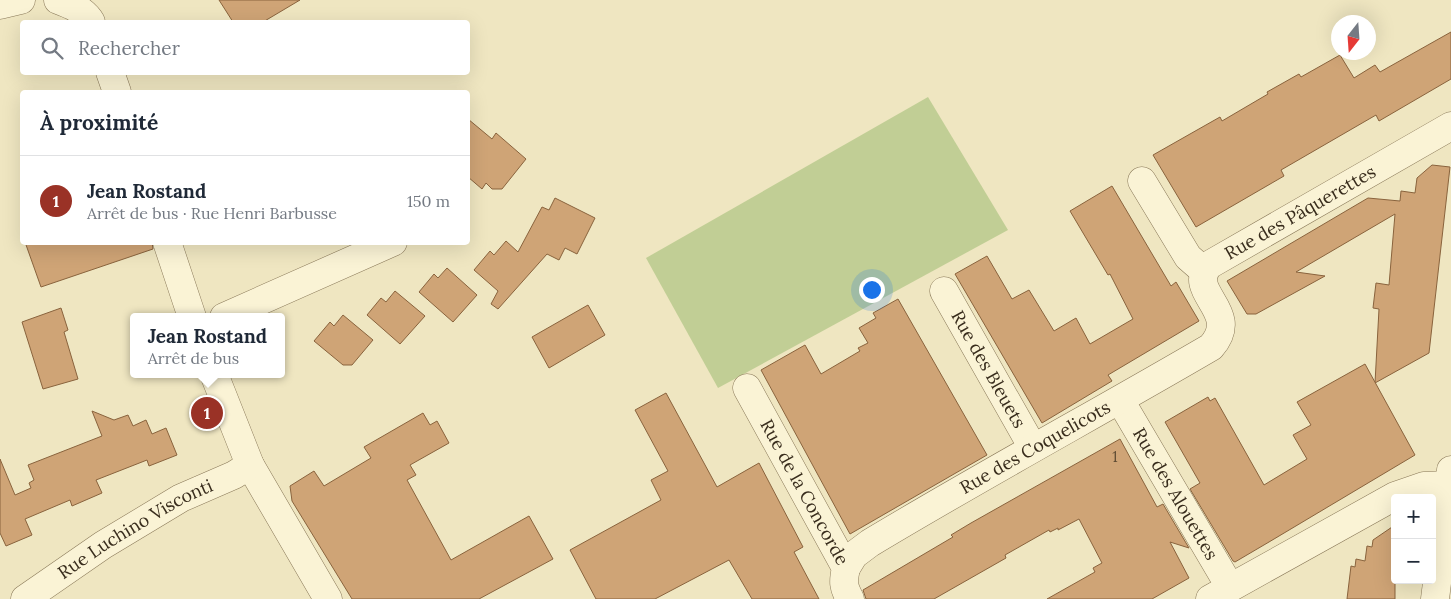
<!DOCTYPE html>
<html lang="fr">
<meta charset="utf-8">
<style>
body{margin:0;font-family:Lora,serif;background:#f6f6f7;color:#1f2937}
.controls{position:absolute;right:15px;bottom:15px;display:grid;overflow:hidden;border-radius:5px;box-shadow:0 5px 20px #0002}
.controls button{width:45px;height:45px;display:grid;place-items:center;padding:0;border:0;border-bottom:1px solid #e0e1e3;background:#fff;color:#1f2937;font:25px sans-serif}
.compass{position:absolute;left:1331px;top:15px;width:45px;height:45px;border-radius:50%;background:#fff;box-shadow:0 5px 20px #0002;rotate:197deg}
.you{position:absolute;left:871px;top:289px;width:18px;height:18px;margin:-12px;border:4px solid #fff;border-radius:50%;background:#1a73e8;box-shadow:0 0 0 8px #1a73e833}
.badge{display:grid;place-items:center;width:32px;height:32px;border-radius:50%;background:#9a3226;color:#fff;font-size:16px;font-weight:700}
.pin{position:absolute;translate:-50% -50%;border:2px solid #fff;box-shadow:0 1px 5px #0006}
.popup{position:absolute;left:130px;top:313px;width:155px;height:65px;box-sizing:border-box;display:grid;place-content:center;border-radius:5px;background:#fff;filter:drop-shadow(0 1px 4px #0005);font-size:16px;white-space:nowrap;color:#747a83}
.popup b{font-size:19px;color:#1f2937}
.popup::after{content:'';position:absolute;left:50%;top:100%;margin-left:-10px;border:10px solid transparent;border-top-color:#fff}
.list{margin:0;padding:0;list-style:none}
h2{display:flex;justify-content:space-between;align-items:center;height:65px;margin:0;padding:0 20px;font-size:21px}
h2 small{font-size:16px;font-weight:400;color:#747a83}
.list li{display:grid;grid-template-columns:32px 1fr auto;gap:15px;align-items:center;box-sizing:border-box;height:90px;padding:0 20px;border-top:1px solid #e0e1e3}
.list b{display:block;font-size:19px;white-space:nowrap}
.list p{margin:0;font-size:16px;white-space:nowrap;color:#747a83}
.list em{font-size:16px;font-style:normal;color:#747a83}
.icon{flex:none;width:28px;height:28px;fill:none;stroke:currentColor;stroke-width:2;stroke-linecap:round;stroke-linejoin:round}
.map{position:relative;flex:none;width:1451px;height:599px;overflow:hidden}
.search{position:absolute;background:#fff;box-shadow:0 5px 20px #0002;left:20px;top:20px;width:450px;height:55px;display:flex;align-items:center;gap:12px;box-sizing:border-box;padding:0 18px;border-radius:5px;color:#747a83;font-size:19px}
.panel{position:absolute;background:#fff;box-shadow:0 5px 20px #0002;left:20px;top:90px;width:450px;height:155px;border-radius:5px}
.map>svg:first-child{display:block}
</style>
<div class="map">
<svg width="1451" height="599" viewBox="0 0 1451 599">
<rect width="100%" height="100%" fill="#efe6c1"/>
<path fill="#c1ce95" d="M928,97l80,133 -290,158 -72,-130z"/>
<g fill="#cfa476" stroke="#89633d">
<path d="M219,0h81l-37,22h-30z"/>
<path d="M1451,32v47l-72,42 -3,-6 -95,55 3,6 -88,51 -43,-72 67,-38 2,4 46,-27 -1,-2 32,-18 2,3 39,-22 14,23 21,-13 5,7z"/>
<path d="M468,119l24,20 4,-6 30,26 -24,30h-10l-6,-6 -4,6 -14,-12z"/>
<path d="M1432,165l18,2 -21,186 -54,30 4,-74 -6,-1 3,-25 13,2 6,-71 -99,58 29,4 -69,38h-9l-20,-33 141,-83 32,3 1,-10 14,2 2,-15z"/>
<path d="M1112,186l59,100 5,-4 23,39 -91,54 4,6 -70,42 -87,-149 32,-18 25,43 17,-9 25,41 22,-13 14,26 43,-25 -23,-45 -2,1 -38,-64z"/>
<path d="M555,198l40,20 -18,36 -12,-6 -6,12 -12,-6 -49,55 -7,-5 7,-13 -24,-21 16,-19 4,4 12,-14 12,11 24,-45 7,3z"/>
<path d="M25,242h127l1,7 -112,38z"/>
<path d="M447,268l30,27 -24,27 -34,-30 15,-18 4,4z"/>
<path d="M395,291l30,25 -25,28 -33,-29 14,-17 5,4z"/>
<path d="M898,299l89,156 -137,79 -89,-164 44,-25 16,29 39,-23 -2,-3 10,-5 -9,-15 17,-10 -3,-5z"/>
<path d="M588,305l17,30 -56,33 -17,-31z"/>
<path d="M61,308l7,22 -4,2 14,47 -35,10 -21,-67z"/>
<path d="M343,315l30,25 -21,25h-9l-29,-24 16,-19 4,4z"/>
<path d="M1365,364l50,91 -146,87 -34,20 -2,-1 -43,-72 10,-6 -35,-61 43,-25 2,4 5,-3 49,87 43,-26 -14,-24 18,-10 -14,-23z"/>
<path d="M666,393l51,94 42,-24 44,84 -9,5 25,47h-67l-23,-39 -74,39h-59l-26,-49 91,-50 -10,-20 17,-9 -33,-61z"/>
<path d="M92,411l22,9 14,-5 5,11 13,-6 6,14 14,-6 11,27 -28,11 -2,-6 -51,20 6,13 -30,13 -2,-6 -45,19 7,16 -26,11 -6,-13v-74l15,36 16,-7 -2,-5 5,-3 -6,-15 74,-29z"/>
<path d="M423,413l7,12 7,-4 12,22 -39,22 6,10 -9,5 44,80 78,-44 24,43 -74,40h-127l-60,-98 -2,-15 24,-15 10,15 47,-28 -7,-11z"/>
<path d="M1120,439l37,68 6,-3 26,44 -19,-6 19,36 -37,21h-105l48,-27 -2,-4 9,-5 -23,-44 -21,11v-2l-8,4 -1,-2 -44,25 1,3 -72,41h-68l-3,-9 90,-53 -2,-2 20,-12z"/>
<path d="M1395,525v74h-48l4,-33 4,1 1,-8 9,2 2,-15 5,1 1,-7z"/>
</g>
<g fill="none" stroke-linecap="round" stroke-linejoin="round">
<g stroke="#897858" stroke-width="29">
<g id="minor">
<path d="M58,0c13,5 26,10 33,22"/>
<path d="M0,5l21,-5"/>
<path d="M110,72l7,20"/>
<path d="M1142,181l46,76 16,14"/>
<path d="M167,242l25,75"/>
<path id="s1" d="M944,291l89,157"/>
<path d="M224,317l169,-75"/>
<path d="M214,374l36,91 78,134"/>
<path id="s2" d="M747,388l99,180c-3,13 -3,19 4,31"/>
<path id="s3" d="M1120,400l110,187"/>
<path id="s4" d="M846,568l8,-13 16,-12c113,-68 228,-130 341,-196 32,-36 -26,-54 -2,-82l242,-139"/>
<path id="s5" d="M25,599l78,-54 78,-47 53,-23 16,-10"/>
<path d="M1210,599l185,-103 29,-10 25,-1"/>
<path d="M1435,599l16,-129"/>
</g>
</g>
<use href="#minor" stroke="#faf3d5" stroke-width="28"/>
</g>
<g text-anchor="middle" stroke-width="4.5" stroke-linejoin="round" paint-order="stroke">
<g font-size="15" fill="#5e4b33">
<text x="1115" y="462">1</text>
</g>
<g font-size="18" fill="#392d1d" stroke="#f6f0d1">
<text dy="6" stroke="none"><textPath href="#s4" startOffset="624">Rue des Pâquerettes</textPath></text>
<text dy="6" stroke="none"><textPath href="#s1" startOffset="90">Rue des Bleuets</textPath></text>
<text dy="6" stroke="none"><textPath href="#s4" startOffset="226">Rue des Coquelicots</textPath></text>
<text dy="6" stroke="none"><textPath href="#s2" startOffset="119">Rue de la Concorde</textPath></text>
<text dy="6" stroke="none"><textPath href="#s3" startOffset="109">Rue des Alouettes</textPath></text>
<text dy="6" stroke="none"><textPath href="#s5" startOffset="131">Rue Luchino Visconti</textPath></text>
</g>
</g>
</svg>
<div class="controls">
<button>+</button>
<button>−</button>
</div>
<svg class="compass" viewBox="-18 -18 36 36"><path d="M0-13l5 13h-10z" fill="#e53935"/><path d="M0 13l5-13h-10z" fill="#747a83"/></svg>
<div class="you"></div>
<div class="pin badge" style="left:207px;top:413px">1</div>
<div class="popup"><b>Jean Rostand</b>Arrêt de bus</div>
<div class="search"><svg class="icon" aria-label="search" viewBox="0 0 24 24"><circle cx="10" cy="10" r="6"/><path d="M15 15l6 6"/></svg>Rechercher</div>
<section class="panel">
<h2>À proximité<small></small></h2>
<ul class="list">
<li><span class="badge">1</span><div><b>Jean Rostand</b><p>Arrêt de bus · Rue Henri Barbusse</p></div><em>150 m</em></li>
</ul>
</section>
</div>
